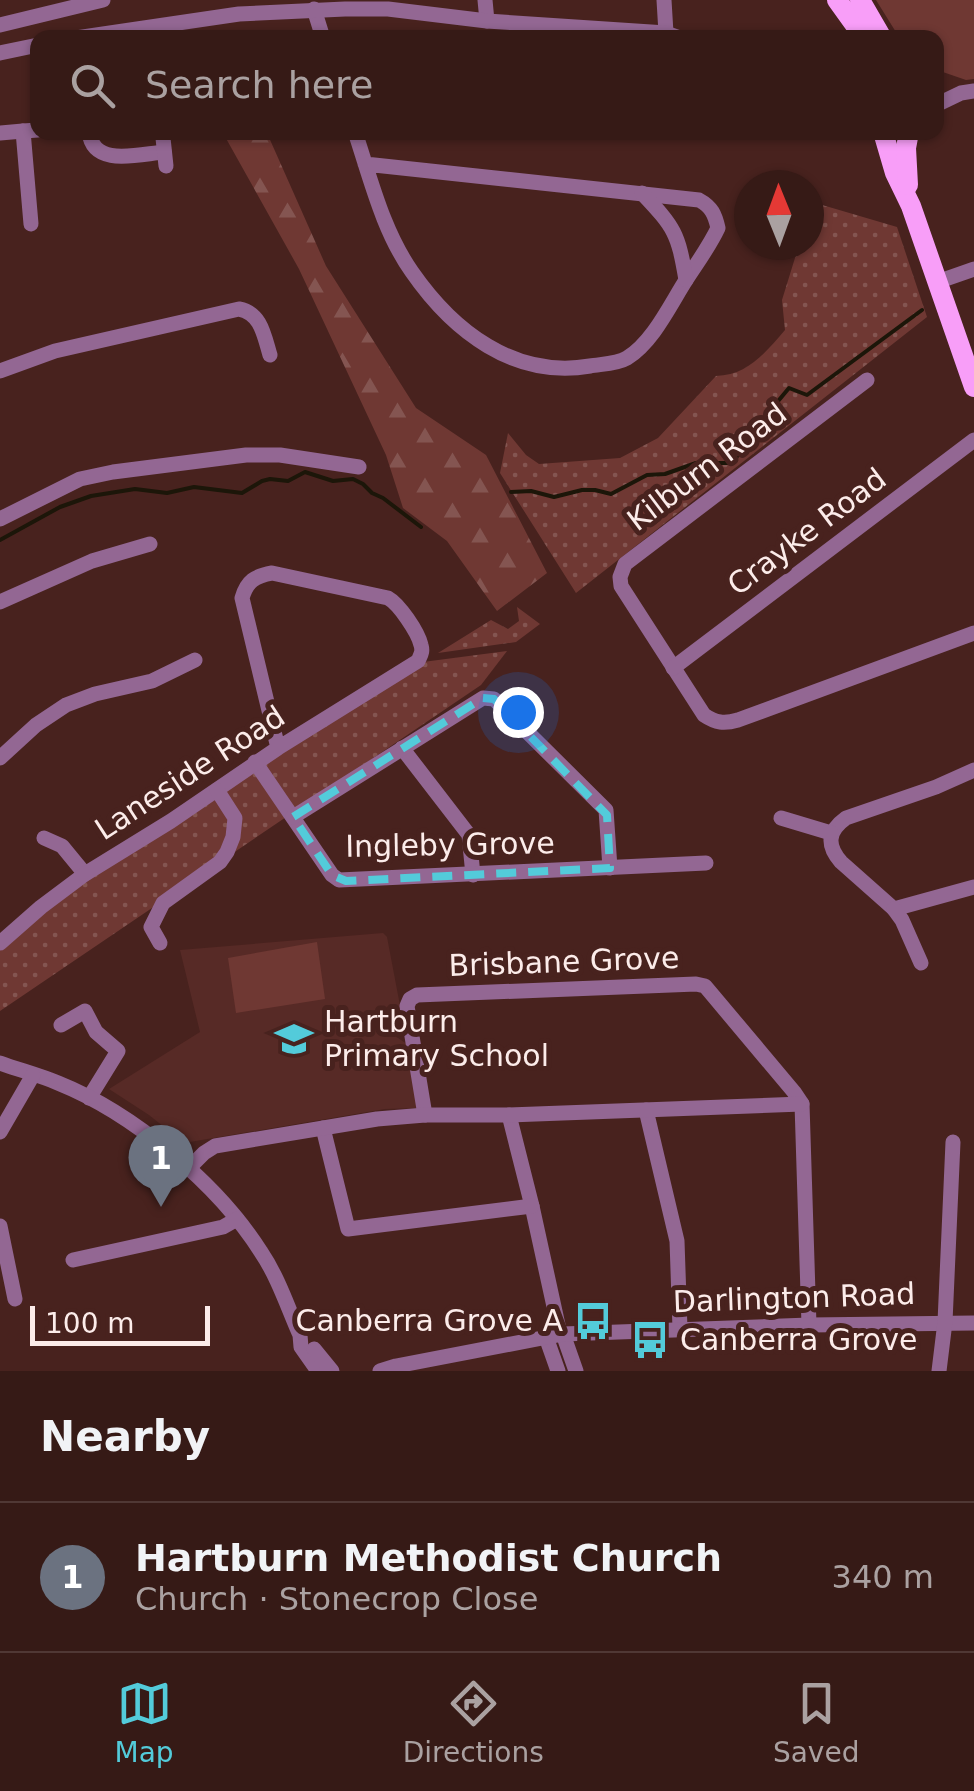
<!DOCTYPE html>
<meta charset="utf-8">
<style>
body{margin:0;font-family:"DejaVu Sans",sans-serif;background:#412723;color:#f1f3f6}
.compass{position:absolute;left:734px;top:170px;width:90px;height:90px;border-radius:50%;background:#361a16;box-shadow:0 2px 8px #0004;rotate:359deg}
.scale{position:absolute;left:30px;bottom:25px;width:180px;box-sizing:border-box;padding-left:10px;border:5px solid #fcecea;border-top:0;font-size:28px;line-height:35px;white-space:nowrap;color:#fcecea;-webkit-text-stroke:8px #48221e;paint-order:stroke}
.you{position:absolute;left:518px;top:712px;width:35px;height:35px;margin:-25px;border:8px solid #fff;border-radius:50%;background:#1a73e8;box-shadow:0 0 0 15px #1a73e833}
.badge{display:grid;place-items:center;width:65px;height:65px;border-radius:50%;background:#53cbda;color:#fff;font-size:32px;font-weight:700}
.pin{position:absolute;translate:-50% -82px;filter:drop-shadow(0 2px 5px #0008)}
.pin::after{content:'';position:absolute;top:52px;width:35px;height:30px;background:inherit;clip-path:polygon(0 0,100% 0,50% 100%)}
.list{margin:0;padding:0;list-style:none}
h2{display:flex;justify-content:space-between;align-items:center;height:130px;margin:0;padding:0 40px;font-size:42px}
h2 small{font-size:32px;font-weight:400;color:#aaa1a1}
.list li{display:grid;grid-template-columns:65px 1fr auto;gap:30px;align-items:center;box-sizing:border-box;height:150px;padding:0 40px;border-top:2px solid #503835}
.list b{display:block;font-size:38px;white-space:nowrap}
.list p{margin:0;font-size:32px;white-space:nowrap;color:#aaa1a1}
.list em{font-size:32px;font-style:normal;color:#aaa1a1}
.icon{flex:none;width:55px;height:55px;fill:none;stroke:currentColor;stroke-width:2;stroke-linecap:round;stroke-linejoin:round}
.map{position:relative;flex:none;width:974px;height:1371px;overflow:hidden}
.search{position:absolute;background:#361a16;box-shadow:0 2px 8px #0004;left:30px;right:30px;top:30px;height:110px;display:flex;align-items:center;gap:25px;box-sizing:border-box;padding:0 35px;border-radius:20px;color:#aaa1a1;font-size:38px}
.sheet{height:280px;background:#361a16}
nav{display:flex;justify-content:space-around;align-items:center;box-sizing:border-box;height:140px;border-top:2px solid #503835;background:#361a16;font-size:28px;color:#aaa1a1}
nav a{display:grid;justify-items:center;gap:5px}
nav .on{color:#53cbda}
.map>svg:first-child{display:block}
</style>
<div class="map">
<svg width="974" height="1371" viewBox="0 0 974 1371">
<defs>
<pattern id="grass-dots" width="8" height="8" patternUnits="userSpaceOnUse" patternTransform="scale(2.5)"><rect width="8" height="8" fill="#6f3833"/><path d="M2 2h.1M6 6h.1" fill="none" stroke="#845551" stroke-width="1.8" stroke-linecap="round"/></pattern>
<pattern id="forest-firs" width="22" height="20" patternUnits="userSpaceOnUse" patternTransform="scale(2.5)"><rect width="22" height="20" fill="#6f3833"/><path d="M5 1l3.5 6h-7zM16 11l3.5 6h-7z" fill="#845551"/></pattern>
</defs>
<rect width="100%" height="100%" fill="#48221e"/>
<path fill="#572a26" d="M383,933l4,4 15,79 -10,18 15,10 12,64 -34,1 -201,34 -35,-28 -40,-26 91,-57 -20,-82z"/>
<g fill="url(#grass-dots)">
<path d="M812,202l85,25 30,90 -351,276 -76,-120 8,-40 18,22 13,9 81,-6 38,-20 58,-62c32,-1 49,-23 69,-46l-3,-30 17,-55h10v-33z"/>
<path d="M517,607l23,17 -24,18 -78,11 53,-33 17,9 11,-8z"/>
<path d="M507,651l-26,34 -481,326v-75l423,-274z"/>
</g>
<path fill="url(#forest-firs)" d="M223,133h44l59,133 90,142 70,47 61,118 -50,38 -50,-70 -44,-33 -17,-53 -87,-186z"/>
<g fill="#6f3833">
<path d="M876,0h98v79l-8,1 -29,-10 -1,-32 -37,-1z"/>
<path d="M317,942l8,57 -89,14 -8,-55z"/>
</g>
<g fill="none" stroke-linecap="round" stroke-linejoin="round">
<g stroke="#1c1609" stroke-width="4">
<path d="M511,492l20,-1 23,6 28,-7h13l16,4 36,-19 18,-1 31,-11h37l16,-27 40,-48 18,7 115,-85"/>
<path d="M0,540l60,-33 31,-11 44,-7 32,4 27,-6 48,6 20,-12 8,-2 18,2 17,-9 28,9 20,-2 10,5 9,9 11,5 38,29"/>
</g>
<g stroke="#936793" stroke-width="15">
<path d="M485,0l2,21"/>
<path d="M664,0l2,33"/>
<path d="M314,9l9,29"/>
<path d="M0,25l103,-25"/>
<path d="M76,38l163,-24 106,-5h43l99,12 179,12 14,5"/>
<path d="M0,53l38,-8"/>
<path d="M936,105l25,-12 13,-2"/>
<path d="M89,132c4,36 50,22 75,20"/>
<path d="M355,132c16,48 28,99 57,140 41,59 102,107 178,94 11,-2 27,-2 37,-8 26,-16 43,-53 59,-78 11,-17 23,-33 32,-52 -3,-13 -6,-21 -19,-28l-334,-36"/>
<path d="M0,133l23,-2"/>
<path d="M163,138l3,28"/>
<path d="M642,193c33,35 36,40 44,87"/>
<path d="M31,224l-8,-93 15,-1"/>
<path d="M937,282l37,-13"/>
<path d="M0,371l55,-20 184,-42c22,4 25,26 31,46"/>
<path d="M867,380l-242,184 -5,13 1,9 83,129c12,8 20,9 34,5l236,-87"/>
<path d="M0,519l80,-40 33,-7 133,-17h34l79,12"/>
<path d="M0,602l92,-41 58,-17"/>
<path d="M673,668l301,-228"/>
<path d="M402,748l67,87 4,40"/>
<path d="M0,758l36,-33 30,-20 29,-11 57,-13 43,-21"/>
<path d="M255,762l77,113 7,5 367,-17"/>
<path d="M974,770l-38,17 -90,31c-18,13 -20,27 -5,44l53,47 80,-22"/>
<path d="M293,817l190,-119 11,1 112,111 4,58"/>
<path d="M781,818l50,15"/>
<path d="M44,838l18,8 23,28"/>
<path d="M894,909l8,11 19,43"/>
<path d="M0,943l41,-36 44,-33 86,-53 107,-73 140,-87c3,-7 5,-9 3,-16 -3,-13 -22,-41 -33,-47l-116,-25c-17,3 -25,8 -30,25l36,150"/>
<path d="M160,943l-9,-16 12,-24 57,-41 7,-10 6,-15 2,-19 -18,-28"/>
<path d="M61,1025l24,-14 11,21 22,19 -29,47"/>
<path d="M0,1063c19,7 39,12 58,20 75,30 160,101 203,169 17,25 27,56 39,83l1,12 17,24"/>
<path d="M646,1110l31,131 3,88"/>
<path d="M425,1115l-18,-109 3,-7 7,-4 279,-11 9,2 89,106 8,12 7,221"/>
<path d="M509,1115l23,91 28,128"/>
<path d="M323,1128l25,101 184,-23"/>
<path d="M0,1132l33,-57"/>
<path d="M188,1169l16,-16 11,-7 162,-27 48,-4h84l293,-11"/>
<path d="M0,1226l15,73"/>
<path d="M73,1260l150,-33 14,-8"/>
<path d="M563,1334l13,37"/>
<path d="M546,1337l12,34"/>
<path d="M314,1349l18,22"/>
<path d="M380,1371l16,-5 167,-32 246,-9 165,-2"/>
<path d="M939,1371l6,-49 8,-180"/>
</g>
<g stroke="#f89ef8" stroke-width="20">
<path d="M837,0l23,32 1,6"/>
<path d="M860,0l22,38"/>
<path d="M883,132l12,41 16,33 63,181"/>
<path d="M908,185l-2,-37 3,-16"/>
</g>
</g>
<path fill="none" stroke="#53cbda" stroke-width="8" stroke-dasharray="20 12" stroke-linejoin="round" d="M483,698l11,1 113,116 3,53 -264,13 -14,-6 -39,-58z"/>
<defs>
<g id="school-bare" transform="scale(3)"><path d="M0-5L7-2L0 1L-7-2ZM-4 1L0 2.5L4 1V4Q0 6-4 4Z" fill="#53cbda" stroke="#48221e" stroke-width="2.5" paint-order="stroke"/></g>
<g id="bus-bare" transform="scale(3)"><path d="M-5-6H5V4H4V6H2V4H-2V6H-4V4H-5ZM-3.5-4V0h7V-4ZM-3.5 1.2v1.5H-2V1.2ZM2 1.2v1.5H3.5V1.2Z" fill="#53cbda" stroke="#48221e" stroke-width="2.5" paint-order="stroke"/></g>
</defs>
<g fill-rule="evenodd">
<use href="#school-bare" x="294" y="1039"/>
<use href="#bus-bare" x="593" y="1321"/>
<use href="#bus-bare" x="650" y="1340"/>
</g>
<g text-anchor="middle" stroke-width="10" stroke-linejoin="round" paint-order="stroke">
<g font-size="30" fill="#fcecea" stroke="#48221e">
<text transform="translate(707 467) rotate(-37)" y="10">Kilburn Road</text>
<text transform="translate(807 532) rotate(-37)" y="10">Crayke Road</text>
<text transform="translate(190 773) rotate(-33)" y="10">Laneside Road</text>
<text transform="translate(450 845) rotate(-1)" y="10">Ingleby Grove</text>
<text transform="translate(564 962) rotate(-2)" y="10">Brisbane Grove</text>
<text transform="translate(794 1298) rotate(-2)" y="10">Darlington Road</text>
</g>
<g font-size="30" fill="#fcecea" stroke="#48221e" text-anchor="start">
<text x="324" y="1032">Hartburn<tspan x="324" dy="34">Primary School</tspan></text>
<text x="563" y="1331" text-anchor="end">Canberra Grove A</text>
<text x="680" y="1350">Canberra Grove</text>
</g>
</g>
</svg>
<svg class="compass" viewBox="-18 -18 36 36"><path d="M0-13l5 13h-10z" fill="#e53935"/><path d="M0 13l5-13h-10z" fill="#aaa1a1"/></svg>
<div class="scale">100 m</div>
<div class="you"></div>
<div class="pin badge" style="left:161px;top:1207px;background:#6b7280">1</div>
<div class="search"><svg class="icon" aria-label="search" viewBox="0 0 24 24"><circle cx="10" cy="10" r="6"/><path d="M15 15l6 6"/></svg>Search here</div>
</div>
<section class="sheet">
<h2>Nearby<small></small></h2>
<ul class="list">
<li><span class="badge" style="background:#6b7280">1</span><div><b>Hartburn Methodist Church</b><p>Church · Stonecrop Close</p></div><em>340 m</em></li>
</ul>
</section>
<nav>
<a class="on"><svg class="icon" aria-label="map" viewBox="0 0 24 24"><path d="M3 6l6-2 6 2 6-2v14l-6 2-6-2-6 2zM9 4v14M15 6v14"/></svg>Map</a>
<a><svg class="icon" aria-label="directions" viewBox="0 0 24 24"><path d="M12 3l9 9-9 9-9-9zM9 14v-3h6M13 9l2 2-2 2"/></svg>Directions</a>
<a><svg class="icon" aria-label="saved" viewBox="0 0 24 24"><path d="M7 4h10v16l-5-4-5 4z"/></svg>Saved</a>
</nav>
